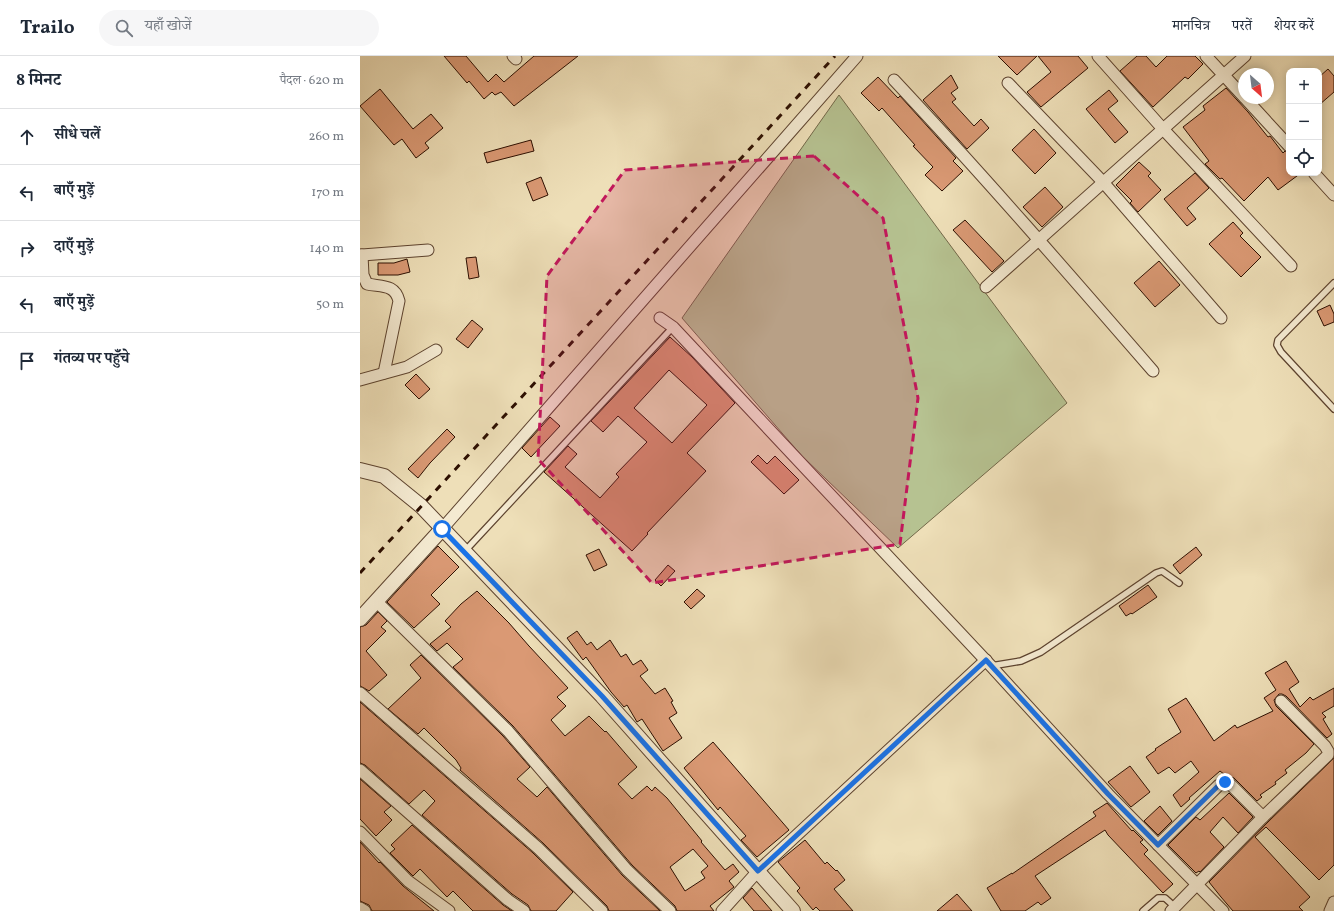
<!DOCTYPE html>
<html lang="hi">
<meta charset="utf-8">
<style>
body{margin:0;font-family:Vollkorn,"Noto Serif Devanagari",serif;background:#f6f6f7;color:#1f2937}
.controls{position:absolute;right:12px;top:12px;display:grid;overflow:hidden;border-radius:8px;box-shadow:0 2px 10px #0003}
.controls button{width:36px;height:36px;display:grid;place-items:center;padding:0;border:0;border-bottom:1px solid #e0e1e3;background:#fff;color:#1f2937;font:20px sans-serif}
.compass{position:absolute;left:878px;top:12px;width:36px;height:36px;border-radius:50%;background:#fff;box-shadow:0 2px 10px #0003;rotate:152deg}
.stop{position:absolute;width:12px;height:12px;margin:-9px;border:3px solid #1a73e8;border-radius:50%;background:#fff}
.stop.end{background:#1a73e8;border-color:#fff;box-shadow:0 1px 4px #0008}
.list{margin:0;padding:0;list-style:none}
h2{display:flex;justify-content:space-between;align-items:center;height:52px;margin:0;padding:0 16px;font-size:17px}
h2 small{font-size:13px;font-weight:400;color:#747a83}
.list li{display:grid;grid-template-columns:26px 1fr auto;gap:12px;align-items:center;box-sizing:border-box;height:56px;padding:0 16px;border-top:1px solid #e0e1e3}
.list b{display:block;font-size:15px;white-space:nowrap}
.list em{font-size:13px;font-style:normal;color:#747a83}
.icon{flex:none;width:22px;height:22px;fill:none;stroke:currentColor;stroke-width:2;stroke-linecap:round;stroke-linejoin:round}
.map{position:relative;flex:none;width:974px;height:855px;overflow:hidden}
header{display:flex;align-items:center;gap:24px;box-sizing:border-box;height:56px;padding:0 20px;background:#fff;border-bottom:1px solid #e0e1e3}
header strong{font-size:19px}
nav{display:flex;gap:22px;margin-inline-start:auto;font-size:14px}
.search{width:280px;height:36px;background:#f6f6f7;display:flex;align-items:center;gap:10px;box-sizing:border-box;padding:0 14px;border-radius:22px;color:#747a83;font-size:15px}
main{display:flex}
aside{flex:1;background:#fff}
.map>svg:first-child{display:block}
</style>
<header>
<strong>Trailo</strong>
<div class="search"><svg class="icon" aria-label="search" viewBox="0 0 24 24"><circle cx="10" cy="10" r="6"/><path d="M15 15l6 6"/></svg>यहाँ खोजें</div>
<nav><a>मानचित्र</a><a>परतें</a><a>शेयर करें</a></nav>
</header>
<main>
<aside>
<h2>8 मिनट<small>पैदल · 620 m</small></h2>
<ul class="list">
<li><svg class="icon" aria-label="ahead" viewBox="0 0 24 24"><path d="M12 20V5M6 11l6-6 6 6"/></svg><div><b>सीधे चलें</b></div><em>260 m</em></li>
<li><svg class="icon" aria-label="left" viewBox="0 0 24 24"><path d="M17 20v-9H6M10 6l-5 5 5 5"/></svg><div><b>बाएँ मुड़ें</b></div><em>170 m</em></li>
<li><svg class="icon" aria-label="right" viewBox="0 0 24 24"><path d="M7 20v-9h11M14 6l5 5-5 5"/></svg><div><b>दाएँ मुड़ें</b></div><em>140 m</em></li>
<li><svg class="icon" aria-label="left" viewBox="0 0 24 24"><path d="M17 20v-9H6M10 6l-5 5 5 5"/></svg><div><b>बाएँ मुड़ें</b></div><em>50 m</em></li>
<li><svg class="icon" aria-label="arrive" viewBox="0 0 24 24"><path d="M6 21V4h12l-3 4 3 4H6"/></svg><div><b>गंतव्य पर पहुँचे</b></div></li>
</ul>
</aside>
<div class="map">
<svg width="974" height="855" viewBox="0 0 974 855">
<rect width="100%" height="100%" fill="#eedfb8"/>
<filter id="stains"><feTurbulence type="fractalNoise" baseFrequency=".005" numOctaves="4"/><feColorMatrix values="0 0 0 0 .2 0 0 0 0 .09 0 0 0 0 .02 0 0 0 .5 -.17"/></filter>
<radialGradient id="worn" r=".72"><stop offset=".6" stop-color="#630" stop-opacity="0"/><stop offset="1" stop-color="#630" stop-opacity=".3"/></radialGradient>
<path fill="#b6c291" stroke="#726849" d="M479,39l228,308 -169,145 -96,-92 -120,-138z"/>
<g fill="#da9974" stroke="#2d0f01" fill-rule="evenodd">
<path d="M84,0h22l22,26 8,-8 8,8 30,-26h44l-64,50 -13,-14 -6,3 -3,-3 -8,7 -15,-18 -2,2z"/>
<path d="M638,0h39l-20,19z"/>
<path d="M678,0h40l10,12 -47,39 -14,-15 24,-20z"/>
<path d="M777,0h9l10,11 11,-11h28l8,8 -15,15 -3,-2 -32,30 -33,-36z"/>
<path d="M968,13l6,7v16l-15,13v-28z"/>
<path d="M591,19l7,13 -7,5 5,6 -4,3 22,24 7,-7 8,9 -22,21 -44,-49z"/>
<path d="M518,21l20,21 2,-2 56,62 -3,3 10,10 -21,20 -17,-16 8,-8 -20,-21 2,-1 -33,-37 -3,3 -18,-18z"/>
<path d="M866,32l22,24 20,25 2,-1 13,17 2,-2 4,2v20h12l-23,17 -10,-13 -24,24 -22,-23 -2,1 -15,-15 4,-3 -26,-34 22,-17 -2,-4z"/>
<path d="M20,33l33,40 18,-15 12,14 -18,15 4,5 -13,10 -14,-19 -8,6 -34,-39z"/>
<path d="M749,34l9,11 -10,8 20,23 -13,11 -29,-34z"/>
<path d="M674,73l22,24 -21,21 -23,-24z"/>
<path d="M171,84l3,11 -47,12 -3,-10z"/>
<path d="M779,106l12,11 -3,3 13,14 -23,22 -8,-9 2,-2 -16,-16z"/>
<path d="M835,117l14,15 -22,20 9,11 -9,7 -23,-27z"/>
<path d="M181,121l7,18 -15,6 -7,-18z"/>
<path d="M685,131l18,20 -21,20 -19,-20z"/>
<path d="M605,164l39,41 -12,11 -39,-42z"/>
<path d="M873,166l10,11 -3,3 21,21 -20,20 -32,-33z"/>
<path d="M116,201l3,20 -10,2 -3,-21z"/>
<path d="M47,203l3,13 -12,3h-20v-12h16z"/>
<path d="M799,205l21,24 -25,22 -21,-24z"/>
<path d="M970,249l4,9v8l-10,4 -7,-15z"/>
<path d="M112,264l11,9 -15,19 -12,-9z"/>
<path d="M310,281l22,20 43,46 -48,50 19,18 -59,62 1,1 -16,17 -88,-79 24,-26 9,8 -12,13 35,31 19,-21 -3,-3 31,-32 -29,-26 -15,16 -12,-11zM309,314l38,35 -35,38 -38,-35z"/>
<path d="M56,318l14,15 -11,10 -14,-14z"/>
<path d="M190,361l10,9 -29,31 -9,-9z"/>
<path d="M87,373l8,8 -25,26 -12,15 -10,-9z"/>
<path d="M398,399l9,9 8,-8 24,24 -15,14 -33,-32z"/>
<path d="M78,490l21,21 -28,28 9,9 -26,24 -27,-26z"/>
<path d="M836,491l6,8 -22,19 -7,-9z"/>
<path d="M239,493l8,16 -13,6 -8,-16z"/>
<path d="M308,509l7,6 -14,15 -6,-6z"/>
<path d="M788,529l9,12 -25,17 -1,-1 -5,3 -7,-10z"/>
<path d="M337,533l8,7 -14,13 -7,-7z"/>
<path d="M117,535l32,32 20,23 39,42 -11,9 9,9 -15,14 14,16 24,-20 16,16 1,-1 31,36 -19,17 14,15 15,-13 5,5 3,-4 12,11 35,43 -1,1 24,28 8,-6 6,8 -10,9 5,6 -24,19 4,5h-37l-2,-5 -43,-41 -119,-139 -60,-59 10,-8 -16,-16 -10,8 -7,-7 21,-17 -6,-6 16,-17zM333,793l15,17 -7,6 4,6 -20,13 -15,-24z"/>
<path d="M18,556l9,9 -6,6 5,4 -20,20 21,24 -18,16 -5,-3 -4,-2v-59l6,-2z"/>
<path d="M217,575l10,14 4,-3 6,8 13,-10 11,17 5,-3 7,11 8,-5 7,10 -8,6 15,18 10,-6 8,13 -2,1 6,11 -8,5 13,20 -19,13 -21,-32 -5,3 -10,-17 -3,2 -13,-15 -25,-35 -3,3 -16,-22z"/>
<path d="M61,599l82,81 27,31 -13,12 20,18 10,-10 75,88 38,36h-51l-2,-5 -64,-63 -83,-73 1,-2 -5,-8 -32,-32 -6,6 -30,-25 33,-31 -11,-13z"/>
<path d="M926,605l13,21 -10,7 11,18 10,-10 3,3 21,-12v18l-12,7 4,4 -3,2 9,15 -5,4 -41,-42 -4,-2h-3l-5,6 2,6 38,38 -8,9 -21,17 2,3 -12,9 1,2 -16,11 2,2 -5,4 -23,-23 -9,-3 -5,-4 -31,27 1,1 -9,8 -8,-12 26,-23 -8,-11 -16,12 -6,-6 -11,7 -12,-17 10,-7 -1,-1 26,-17 -13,-23 18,-11 28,43 21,-16 2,3 36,-17 -9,-13 12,-8 -11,-17z"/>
<path d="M0,646l173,151 40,39 -17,19h-25l-3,-6 -16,-11 -90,-79 13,-14 -11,-11 -15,14 -44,-39 -5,-2z"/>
<path d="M353,686l76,88 -32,27 -16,-17 5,-4 -26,-29 -2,3 -34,-42z"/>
<path d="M974,702v107l-15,15 -53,-53 -11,10 55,60 -11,10 4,4h-70l-12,-14 -12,-15 59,-60z"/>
<path d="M770,710l20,26 -19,15 -23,-25z"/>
<path d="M0,723l31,27 -7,6 8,8 -16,16 -16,-17z"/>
<path d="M869,737l24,24 -15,16 -15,-16 -13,15 14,15 -24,25 -1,-1 -3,2 -28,-28 28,-28 4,3z"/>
<path d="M747,747l25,28 1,-1 10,10 -3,2 8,8 -4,4 29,30 -10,9 -55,-58 -3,-5 -70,46 16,22 -10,7 -3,-3 -13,9h-24l-14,-23 25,-15v1l84,-58 -3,-4z"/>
<path d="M800,750l12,15 -14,14 -14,-14z"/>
<path d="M52,769l91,80 9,6h-39l-20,-20 -6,6 -27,-28 -7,7 -23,-23 5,-4 -4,-4z"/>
<path d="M445,784l20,24 2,-2 9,9 1,-1 8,10 -11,9 19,22h-33l-4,-4 -3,3 -16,-19 3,-3 -22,-26z"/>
<path d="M0,786l19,21 1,-1 23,24 31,25h-62l-3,-6 -9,-4z"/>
<path d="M392,832l20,23h-18l-11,-13z"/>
<path d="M597,838l15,17h-35z"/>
</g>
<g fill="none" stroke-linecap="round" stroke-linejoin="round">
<g stroke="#5d432f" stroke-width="8">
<g id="service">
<path d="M974,227l-56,57 -1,5 4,7 53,57"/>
<path d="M104,496l209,-225"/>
<path d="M631,610l30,-5 20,-9 115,-79 6,-2 17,12"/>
<path d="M783,855l15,-13h7l10,9"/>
</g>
</g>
<g stroke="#5d432f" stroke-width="13">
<g id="minor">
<path d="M153,0l3,3"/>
<path d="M738,0l65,73 128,137"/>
<path d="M846,0l38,41"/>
<path d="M534,24c89,95 174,193 259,291"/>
<path d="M648,27l95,99 118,136"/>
<path d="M885,42l44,48"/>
<path d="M954,117l20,22"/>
<path d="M0,199h2l1,20 4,9c15,3 28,0 32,17l-15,72"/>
<path d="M2,199l66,-5"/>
<path d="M626,231l259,-231"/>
<path d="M300,262l13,9 318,339 117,128 115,117"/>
<path d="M0,324l47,-13 29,-17"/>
<path d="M82,473l415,-473"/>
<path d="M16,545l132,130 119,139 43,41"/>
<path d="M0,637l178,155 64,63"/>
<path d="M0,714l148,130 16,11"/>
<path d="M0,776l48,49 41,30"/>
<path d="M798,789l61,-60 6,-3 4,1 34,34"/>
<path d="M0,852l5,3"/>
<path d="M362,855l36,-40 228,-211"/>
<path d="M811,855l92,-94 65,-62v-4l-3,-5 -44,-45"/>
<path d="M970,855l4,-9"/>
</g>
</g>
<g stroke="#5d432f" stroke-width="16">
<g id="tertiary">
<path d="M0,414l24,6 37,30 181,190 191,215"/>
<path d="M0,563l82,-90"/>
</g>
</g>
<use href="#service" stroke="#f4ead1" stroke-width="5.5"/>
<use href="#minor" stroke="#f4ead1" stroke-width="11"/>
<use href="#tertiary" stroke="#f4ead1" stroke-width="14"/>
<path stroke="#2d0f01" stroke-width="3" stroke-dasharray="7 7" stroke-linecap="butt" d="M0,517l475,-517"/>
</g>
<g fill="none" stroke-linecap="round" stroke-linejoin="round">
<path stroke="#1a73e8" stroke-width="5" d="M82,473l160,167 156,175 228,-211 122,134 50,51 61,-60 6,-3"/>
</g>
<path fill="#c2185b" fill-opacity="0.2" stroke="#c2185b" stroke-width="3" stroke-dasharray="8 5" stroke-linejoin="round" d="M454,100l69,62 35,180 -18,146 -248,39 -114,-124 9,-183 78,-106z"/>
<rect width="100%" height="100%" filter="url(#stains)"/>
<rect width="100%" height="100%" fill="url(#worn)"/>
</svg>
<div class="controls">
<button>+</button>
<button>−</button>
<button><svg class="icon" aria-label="locate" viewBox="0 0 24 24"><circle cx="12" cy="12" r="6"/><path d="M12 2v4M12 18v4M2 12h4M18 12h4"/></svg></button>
</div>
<svg class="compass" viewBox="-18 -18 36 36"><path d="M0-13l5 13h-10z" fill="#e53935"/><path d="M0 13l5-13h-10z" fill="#747a83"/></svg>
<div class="stop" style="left:82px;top:473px"></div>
<div class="stop end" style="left:865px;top:726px"></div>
</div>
</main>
